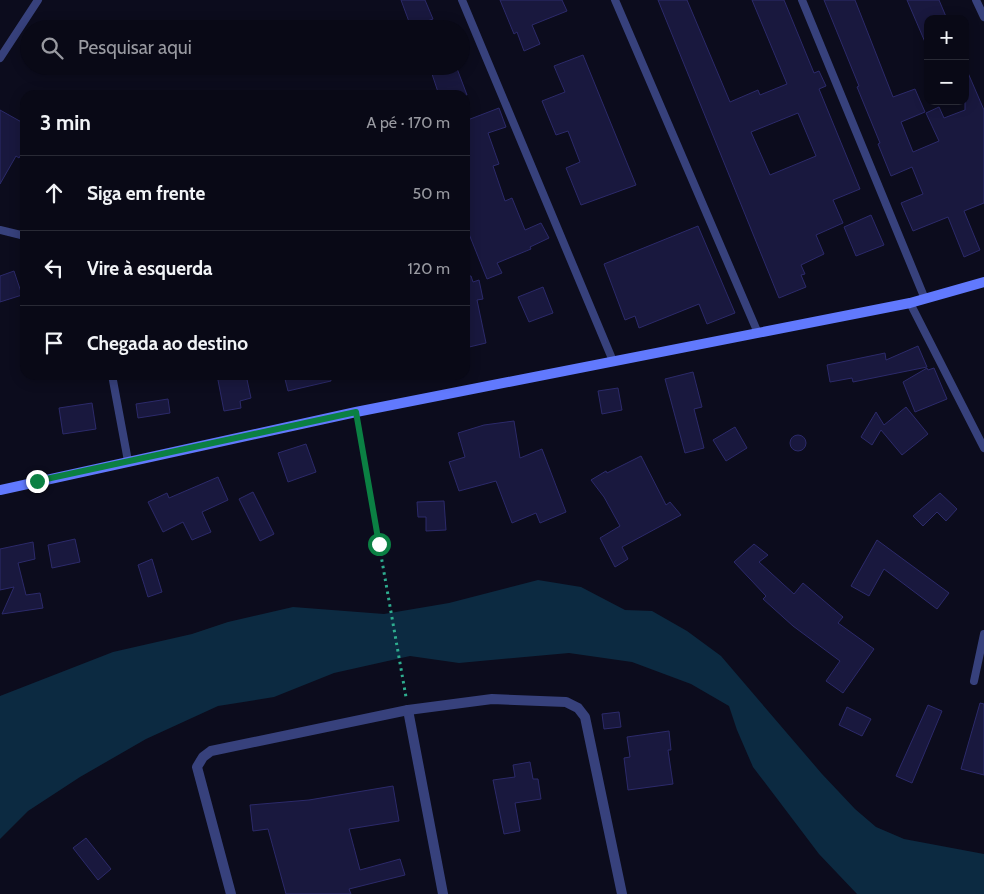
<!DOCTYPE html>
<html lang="pt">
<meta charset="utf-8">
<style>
body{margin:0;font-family:Cabin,sans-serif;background:#171723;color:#f1f3f6}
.controls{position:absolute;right:15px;top:15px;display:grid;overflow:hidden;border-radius:10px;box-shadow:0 2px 12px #0003}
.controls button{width:45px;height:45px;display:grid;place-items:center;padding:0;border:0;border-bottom:1px solid #292a35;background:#090916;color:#f1f3f6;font:25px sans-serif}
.stop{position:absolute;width:15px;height:15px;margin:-11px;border:4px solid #0b8043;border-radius:50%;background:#fff}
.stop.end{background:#0b8043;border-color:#fff;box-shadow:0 1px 5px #0008}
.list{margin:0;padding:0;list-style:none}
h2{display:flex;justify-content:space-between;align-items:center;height:65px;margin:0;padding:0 20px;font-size:21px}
h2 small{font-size:16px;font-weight:400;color:#999aa1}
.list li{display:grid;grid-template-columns:32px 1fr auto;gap:15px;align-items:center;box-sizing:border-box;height:75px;padding:0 20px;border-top:1px solid #292a35}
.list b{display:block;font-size:19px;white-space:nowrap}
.list em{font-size:16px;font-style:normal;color:#999aa1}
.icon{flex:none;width:28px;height:28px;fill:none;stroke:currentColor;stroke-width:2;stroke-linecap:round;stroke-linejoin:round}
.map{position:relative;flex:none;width:984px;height:894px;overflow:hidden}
.search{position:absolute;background:#090916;box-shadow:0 2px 12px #0003;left:20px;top:20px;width:450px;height:55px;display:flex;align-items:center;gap:12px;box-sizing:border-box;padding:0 18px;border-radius:28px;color:#999aa1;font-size:19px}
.panel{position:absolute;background:#090916;box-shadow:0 2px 12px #0003;left:20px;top:90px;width:450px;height:290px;border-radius:15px}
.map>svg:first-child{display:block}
</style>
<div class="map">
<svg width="984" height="894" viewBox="0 0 984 894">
<rect width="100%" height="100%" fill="#0c0c1d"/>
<path fill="#0c2a41" d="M538,580l43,7 44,23 27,1 35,20 34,25 101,118 33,35 21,18 28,12 80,15v40h-127l-38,-40 -66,-87 -16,-37 -8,-24 -38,-22 -59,-22 -63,-9 -110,10 -49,-7 -76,17 -60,24 -56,9 -72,33 -66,38 -52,34 -28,28v-143l113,-44 79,-18 36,-12 65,-15 91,7 65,-11z"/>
<g fill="#19183e" stroke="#2c2a6a" fill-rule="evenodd">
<path d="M401,0h24l8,19 -22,8z"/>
<path d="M500,0h62l5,11 -35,14 8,19 -16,7 -7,-19 -3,2z"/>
<path d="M658,0h29l43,102 28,-12 2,5 27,-11 -35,-84h32l30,73 5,-2 7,15 -7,3 41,100 -27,11 10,23 -27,12 8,19 -23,11 4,9 -4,1 5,12 -27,11zM798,113l18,43 -46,19 -19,-43z"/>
<path d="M824,0h31l38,97 22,-8 10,23 -24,10 12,30 26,-11 -13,-28 13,-6 5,11 21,-8v-44l19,44v93l-20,8 16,39 -16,7 -16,-40 -35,14 -12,-28 22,-9 -11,-27 -21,9 -13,-32 2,-1 -23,-56 2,-1z"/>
<path d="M907,0h32l8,19h-19v30z"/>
<path d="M583,55l53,130 -55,20 -15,-37 14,-6 -12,-31 -12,4 -14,-34 23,-9 -11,-26z"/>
<path d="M445,66h11l11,29h-28l-8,-24z"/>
<path d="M499,108l7,19 -18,6 11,31 -6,2 12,35 7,-3 13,32 16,-7 8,15 -19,9 1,2 -34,14 5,10 -15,6 -22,-55v-103z"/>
<path d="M0,110l25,14v23l-6,11 -3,-2 -16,28z"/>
<path d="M871,215l13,30 -28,11 -12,-29z"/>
<path d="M698,226l37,87 -28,11 -8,-20 -60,24 -4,-12 -10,4 -21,-56z"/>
<path d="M14,271l8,24 -22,7v-26z"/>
<path d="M465,276h6l2,6 6,-2 4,19 -6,1 9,43 -21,5z"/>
<path d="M543,287l10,26 -24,9 -11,-25z"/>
<path d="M918,346l9,21 -74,15 -1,-4 -22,4 -3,-17 58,-12 1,7z"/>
<path d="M927,368l1,2 6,-2 13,31 -32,13 -12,-30z"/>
<path d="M693,372l9,35 -8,2 10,39 -19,5 -20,-74z"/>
<path d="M217,375h29l5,23 -11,3 1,7 -17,3z"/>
<path d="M284,375h46l1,6 -43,10z"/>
<path d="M618,388l4,22 -20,4 -4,-23z"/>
<path d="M168,399l2,14 -32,5 -2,-14z"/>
<path d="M92,403l4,26 -33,5 -4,-26z"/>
<path d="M906,407l22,27 -26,21 -21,-25 -9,15 -11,-8 15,-25 8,13z"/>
<path d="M514,421l6,37 22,-9 24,63 -26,11 -4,-10 -24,10 -16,-42 -37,10 -10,-29 16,-5 -7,-24 26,-8z"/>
<path d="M735,427l12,21 -21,13 -13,-21z"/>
<circle cx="798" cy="443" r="8"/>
<path d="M306,444l10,28 -28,10 -10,-29z"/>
<path d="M641,456l25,49 4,-3 11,13 -59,32 6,12 -13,8 -15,-29 20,-12 -16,-29 -13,-17 15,-9 1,2z"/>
<path d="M218,477l10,23 -26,12 9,20 -19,8 -9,-18 -20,10 -15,-30 19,-9 2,5z"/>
<path d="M253,492l21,42 -14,7 -21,-42z"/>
<path d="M940,493l17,16 -11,12 -9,-9 -14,14 -10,-10z"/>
<path d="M444,501l2,29 -20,1v-14h-8l-1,-15z"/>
<path d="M75,539l5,23 -28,6 -4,-23z"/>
<path d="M877,540l72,53 -12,16 -53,-40 -15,27 -18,-10z"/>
<path d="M33,542l2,17 -17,4 8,32 14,-2 3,15 -41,6 12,-27 -14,3v-41z"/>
<path d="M754,544l14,11 -9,7 35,32 9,-11 40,34 -5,6 36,26 -31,44 -17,-12 14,-20 -47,-35 -30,-27 3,-3 -32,-34z"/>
<path d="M152,559l10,33 -14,5 -10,-32z"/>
<path d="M980,703l4,1v71l-23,-6z"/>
<path d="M928,705l14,6 -30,72 -16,-7z"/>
<path d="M847,707l24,12 -9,17 -23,-11z"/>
<path d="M619,712l2,15 -17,2 -2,-15z"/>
<path d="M669,731l2,19h-3l5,34 -45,6 -4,-32 6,-1 -3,-20z"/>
<path d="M530,762l3,17h5l3,20 -26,4 5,28 -16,3 -11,-54 22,-3 -2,-12z"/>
<path d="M393,786l6,35 -50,8 11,41 40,-11 5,16 -56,14 2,5h-65l-18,-65 -15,2 -3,-26 59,-5z"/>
<path d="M86,838l25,31 -13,11 -25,-32z"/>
</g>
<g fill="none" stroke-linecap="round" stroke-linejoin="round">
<path stroke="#2ead8f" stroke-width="3" stroke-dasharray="2.5 4" stroke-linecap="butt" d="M358,425l48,272"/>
<g stroke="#37417c" stroke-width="8">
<path d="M462,0l151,361"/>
<path d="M615,0l143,333"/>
<path d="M802,0l123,299"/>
<path d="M976,0l8,17"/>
<path d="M0,58l38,-58"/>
<path d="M0,230l25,6"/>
<path d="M910,303l74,145"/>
<path d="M112,375l16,86"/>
<path d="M974,681l10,-47"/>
</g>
<g stroke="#37417c" stroke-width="10">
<path d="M408,710l35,184"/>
<path d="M231,894l-34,-127 6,-10 8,-6 197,-41 84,-11 74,3 12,6 7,9 37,177"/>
</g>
<path stroke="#6179fd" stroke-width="10" d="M0,490l356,-78 554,-109 74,-21"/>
</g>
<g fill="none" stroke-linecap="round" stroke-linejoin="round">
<path stroke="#0b8043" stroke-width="6" d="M37,481l319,-69 23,132"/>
</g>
</svg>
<div class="controls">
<button>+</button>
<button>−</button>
</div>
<div class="stop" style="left:379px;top:544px"></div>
<div class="stop end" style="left:37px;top:481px"></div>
<div class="search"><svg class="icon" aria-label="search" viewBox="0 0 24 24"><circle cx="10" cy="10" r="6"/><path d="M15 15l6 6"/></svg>Pesquisar aqui</div>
<section class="panel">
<h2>3 min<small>A pé · 170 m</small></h2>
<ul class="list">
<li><svg class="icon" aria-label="ahead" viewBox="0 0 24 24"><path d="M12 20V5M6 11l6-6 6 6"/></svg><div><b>Siga em frente</b></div><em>50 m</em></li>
<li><svg class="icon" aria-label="left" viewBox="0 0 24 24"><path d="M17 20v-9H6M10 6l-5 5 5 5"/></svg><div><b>Vire à esquerda</b></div><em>120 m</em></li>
<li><svg class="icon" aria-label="arrive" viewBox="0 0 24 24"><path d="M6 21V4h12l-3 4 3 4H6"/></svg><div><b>Chegada ao destino</b></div></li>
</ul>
</section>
</div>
